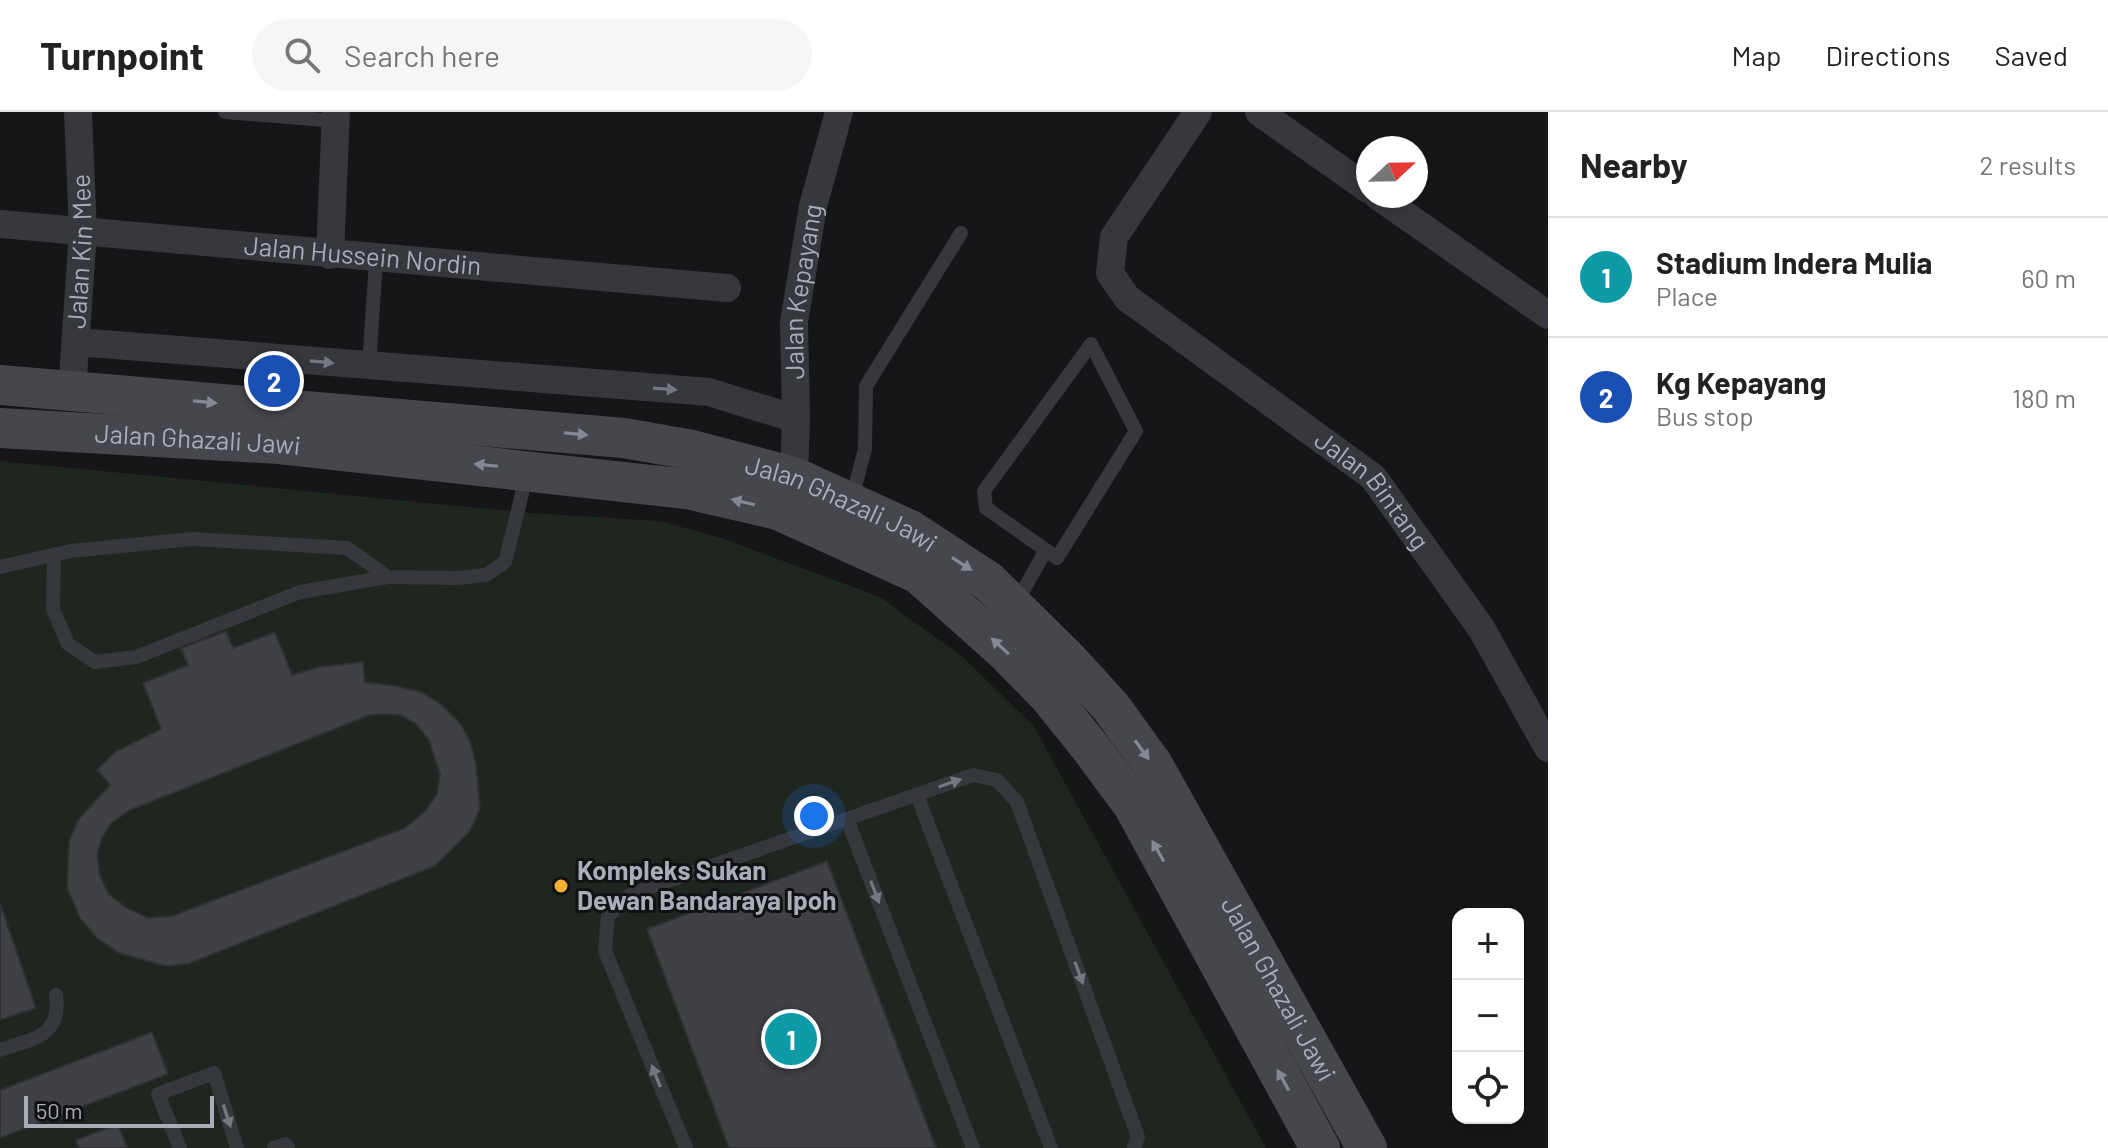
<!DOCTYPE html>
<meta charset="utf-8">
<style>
body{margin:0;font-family:Barlow,sans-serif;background:#f6f6f6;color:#222}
.controls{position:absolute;right:24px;bottom:24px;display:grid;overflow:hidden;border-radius:16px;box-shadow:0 4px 12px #0003}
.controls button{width:72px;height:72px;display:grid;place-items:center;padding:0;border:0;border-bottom:2px solid #e0e0e0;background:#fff;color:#222;font:40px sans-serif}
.compass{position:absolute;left:1356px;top:24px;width:72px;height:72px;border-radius:50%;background:#fff;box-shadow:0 4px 12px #0003;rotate:68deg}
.scale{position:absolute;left:24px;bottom:20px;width:190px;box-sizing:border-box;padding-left:8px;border:4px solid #a8adb8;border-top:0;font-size:22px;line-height:28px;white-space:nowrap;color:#a8adb8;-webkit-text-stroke:6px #111113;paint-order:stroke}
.you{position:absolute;left:814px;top:704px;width:28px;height:28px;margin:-20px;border:6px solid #fff;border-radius:50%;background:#1a73e8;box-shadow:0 0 0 12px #1a73e833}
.badge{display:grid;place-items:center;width:52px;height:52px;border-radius:50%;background:#80622a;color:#fff;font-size:26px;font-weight:700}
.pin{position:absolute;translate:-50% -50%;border:4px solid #fff;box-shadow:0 2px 8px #0006}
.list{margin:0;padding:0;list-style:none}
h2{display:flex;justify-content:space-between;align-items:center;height:104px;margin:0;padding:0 32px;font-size:34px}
h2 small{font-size:26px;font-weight:400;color:#767676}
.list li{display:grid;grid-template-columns:52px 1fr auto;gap:24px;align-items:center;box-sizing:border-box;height:120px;padding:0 32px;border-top:2px solid #e0e0e0}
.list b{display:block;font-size:30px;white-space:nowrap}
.list p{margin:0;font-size:26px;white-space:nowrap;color:#767676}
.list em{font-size:26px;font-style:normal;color:#767676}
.icon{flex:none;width:44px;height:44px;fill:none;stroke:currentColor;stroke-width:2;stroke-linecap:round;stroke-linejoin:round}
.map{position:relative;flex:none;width:1548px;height:1036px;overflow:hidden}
header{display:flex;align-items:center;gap:48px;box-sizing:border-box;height:112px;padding:0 40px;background:#fff;border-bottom:2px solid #e0e0e0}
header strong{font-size:38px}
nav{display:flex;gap:44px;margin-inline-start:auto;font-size:28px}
.search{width:560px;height:72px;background:#f6f6f6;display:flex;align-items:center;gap:20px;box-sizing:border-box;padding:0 28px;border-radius:44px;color:#767676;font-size:30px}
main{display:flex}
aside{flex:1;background:#fff}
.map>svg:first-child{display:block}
</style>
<header>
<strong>Turnpoint</strong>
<div class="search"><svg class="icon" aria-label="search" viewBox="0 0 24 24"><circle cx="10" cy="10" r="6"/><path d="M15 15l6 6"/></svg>Search here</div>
<nav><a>Map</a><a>Directions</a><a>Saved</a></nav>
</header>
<main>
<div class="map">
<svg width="1548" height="1036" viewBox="0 0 1548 1036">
<rect width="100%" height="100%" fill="#161618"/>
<path fill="#1e261f" d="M0,349l530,52 130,8 61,17 159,59 84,61 69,67 233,423h-1266z"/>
<g fill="#404145" stroke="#303034" stroke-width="2" fill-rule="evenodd">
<path d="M226,519l7,17 42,-16 17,43 27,-8 44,-5 2,20 31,4 25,6 20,12 19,19 10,18 6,23 4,45 -10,22 -35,35 -247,98 -22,2 -47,-13 -22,-15 -17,-20 -13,-30 2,-47 9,-21 32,-35 -13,-15 18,-18 46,-23 -18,-46 45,-18 -7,-17zM384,602l16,1 16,9 13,16 11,34 -3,20 -12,17 -20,17 -233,88 -24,2 -23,-11 -16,-13 -9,-18 -3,-21 5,-17 9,-15 19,-13 240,-95z"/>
<path d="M827,749l109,287h-207l-82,-219z"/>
<path d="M0,791l36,105 -36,12z"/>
<path d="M152,920l16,42 -168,64v-48z"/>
<path d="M118,1012l9,24h-48l-3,-8z"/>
</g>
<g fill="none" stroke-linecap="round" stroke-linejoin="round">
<g stroke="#37383d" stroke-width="14">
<path d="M225,0l111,9"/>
<path d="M1091,232l45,87 -79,127 -71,-50 -2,-17z"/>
<path d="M369,254l7,-106"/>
<path d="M852,386l13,-49 1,-63 95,-153"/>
<path d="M54,442l-1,55 15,35 27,18 41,-5 164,-65 88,-15"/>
<path d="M0,455l71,-16 121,-12 155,9 41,29 69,1 29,-3 19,-13 22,-88"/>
<path d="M1015,493l31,-55"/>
<path d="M917,683l134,353"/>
<path d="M847,707l126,329"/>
<path d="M0,938c32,-11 62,-13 56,-55"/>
<path d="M180,1036l-22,-54 56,-21 23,75"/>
<path d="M274,1036l12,-4 2,4"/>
<path d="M686,1036l-81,-197 3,-35 23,-22 342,-119 24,5 20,22 121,335 -4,11"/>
</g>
<g stroke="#37383d" stroke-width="28">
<path id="s1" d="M1198,0l-84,125 -4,36 17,25 246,179 108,151 67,120"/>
<path d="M1259,0l109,77"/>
<path d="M1378,84l170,119"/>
<path id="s2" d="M0,112l727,64"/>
<path d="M330,143l6,-143"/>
<path d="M77,230l632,50 87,27"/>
<path id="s3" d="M72,279l11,-159 -5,-120"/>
<path id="s4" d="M794,365l2,-58 -2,-97 19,-116 26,-94"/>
</g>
<g stroke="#45474d" stroke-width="40">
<path id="s5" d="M0,273l624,53 68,12 102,27 116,53 78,51 81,80 42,46 42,58 214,383"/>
<path id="s6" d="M0,316l279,16 408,45 91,21 141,64 87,78 43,44 41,51 43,58 187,343"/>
</g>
</g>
<defs><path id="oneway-solid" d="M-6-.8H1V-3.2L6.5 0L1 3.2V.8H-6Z" transform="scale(2)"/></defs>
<g fill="#757881">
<use href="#oneway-solid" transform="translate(322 250) rotate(5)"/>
<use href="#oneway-solid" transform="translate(665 277) rotate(4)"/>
<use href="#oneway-solid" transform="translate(950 671) rotate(-19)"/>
<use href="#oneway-solid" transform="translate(875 780) rotate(69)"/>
<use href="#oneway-solid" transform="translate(1079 861) rotate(70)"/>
<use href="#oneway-solid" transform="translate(656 964) rotate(-112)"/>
<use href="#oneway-solid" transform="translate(227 1004) rotate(72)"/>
</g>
<g fill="#858993">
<use href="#oneway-solid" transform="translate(205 290) rotate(5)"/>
<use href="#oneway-solid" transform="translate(576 322) rotate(5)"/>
<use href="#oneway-solid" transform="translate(486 353) rotate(-174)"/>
<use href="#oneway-solid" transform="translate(743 390) rotate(-167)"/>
<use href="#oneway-solid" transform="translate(962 452) rotate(33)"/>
<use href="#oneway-solid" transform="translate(1000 534) rotate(-137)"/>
<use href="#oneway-solid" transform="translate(1142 638) rotate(54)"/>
<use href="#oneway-solid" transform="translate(1158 739) rotate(-119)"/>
<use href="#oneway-solid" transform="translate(1283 968) rotate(-119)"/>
</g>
<circle fill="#f2b134" stroke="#111113" stroke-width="3" cx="561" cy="774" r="8"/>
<g text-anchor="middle" stroke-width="6" stroke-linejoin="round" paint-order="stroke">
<g font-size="26" fill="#a8adb8" stroke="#111113">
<text dy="9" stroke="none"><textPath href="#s3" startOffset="140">Jalan Kin Mee</textPath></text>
<text dy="9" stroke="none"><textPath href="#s2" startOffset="364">Jalan Hussein Nordin</textPath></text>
<text dy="9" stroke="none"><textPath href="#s4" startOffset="186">Jalan Kepayang</textPath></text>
<text dy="9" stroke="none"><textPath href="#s6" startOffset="198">Jalan Ghazali Jawi</textPath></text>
<text dy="9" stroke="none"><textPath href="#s1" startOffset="530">Jalan Bintang</textPath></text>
<text dy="9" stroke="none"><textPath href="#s5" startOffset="854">Jalan Ghazali Jawi</textPath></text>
<text dy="9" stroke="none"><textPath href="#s5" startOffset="1526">Jalan Ghazali Jawi</textPath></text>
</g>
<g font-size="26" font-weight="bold" fill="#a8adb8" stroke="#111113" text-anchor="start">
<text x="577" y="768">Kompleks Sukan<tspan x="577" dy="30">Dewan Bandaraya Ipoh</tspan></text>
</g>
</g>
</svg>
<div class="controls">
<button>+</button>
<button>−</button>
<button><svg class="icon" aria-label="locate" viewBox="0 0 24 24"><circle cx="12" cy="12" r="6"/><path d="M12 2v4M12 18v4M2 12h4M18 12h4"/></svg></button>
</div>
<svg class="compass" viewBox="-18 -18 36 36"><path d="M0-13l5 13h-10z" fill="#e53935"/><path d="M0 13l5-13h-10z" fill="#767676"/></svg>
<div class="scale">50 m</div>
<div class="you"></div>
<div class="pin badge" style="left:791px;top:927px;background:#0f9aa8">1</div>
<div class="pin badge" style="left:274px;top:269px;background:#1a4fb4">2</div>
</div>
<aside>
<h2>Nearby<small>2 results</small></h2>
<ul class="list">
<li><span class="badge" style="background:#0f9aa8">1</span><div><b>Stadium Indera Mulia</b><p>Place</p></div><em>60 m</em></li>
<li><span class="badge" style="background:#1a4fb4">2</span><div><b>Kg Kepayang</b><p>Bus stop</p></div><em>180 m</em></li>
</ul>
</aside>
</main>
